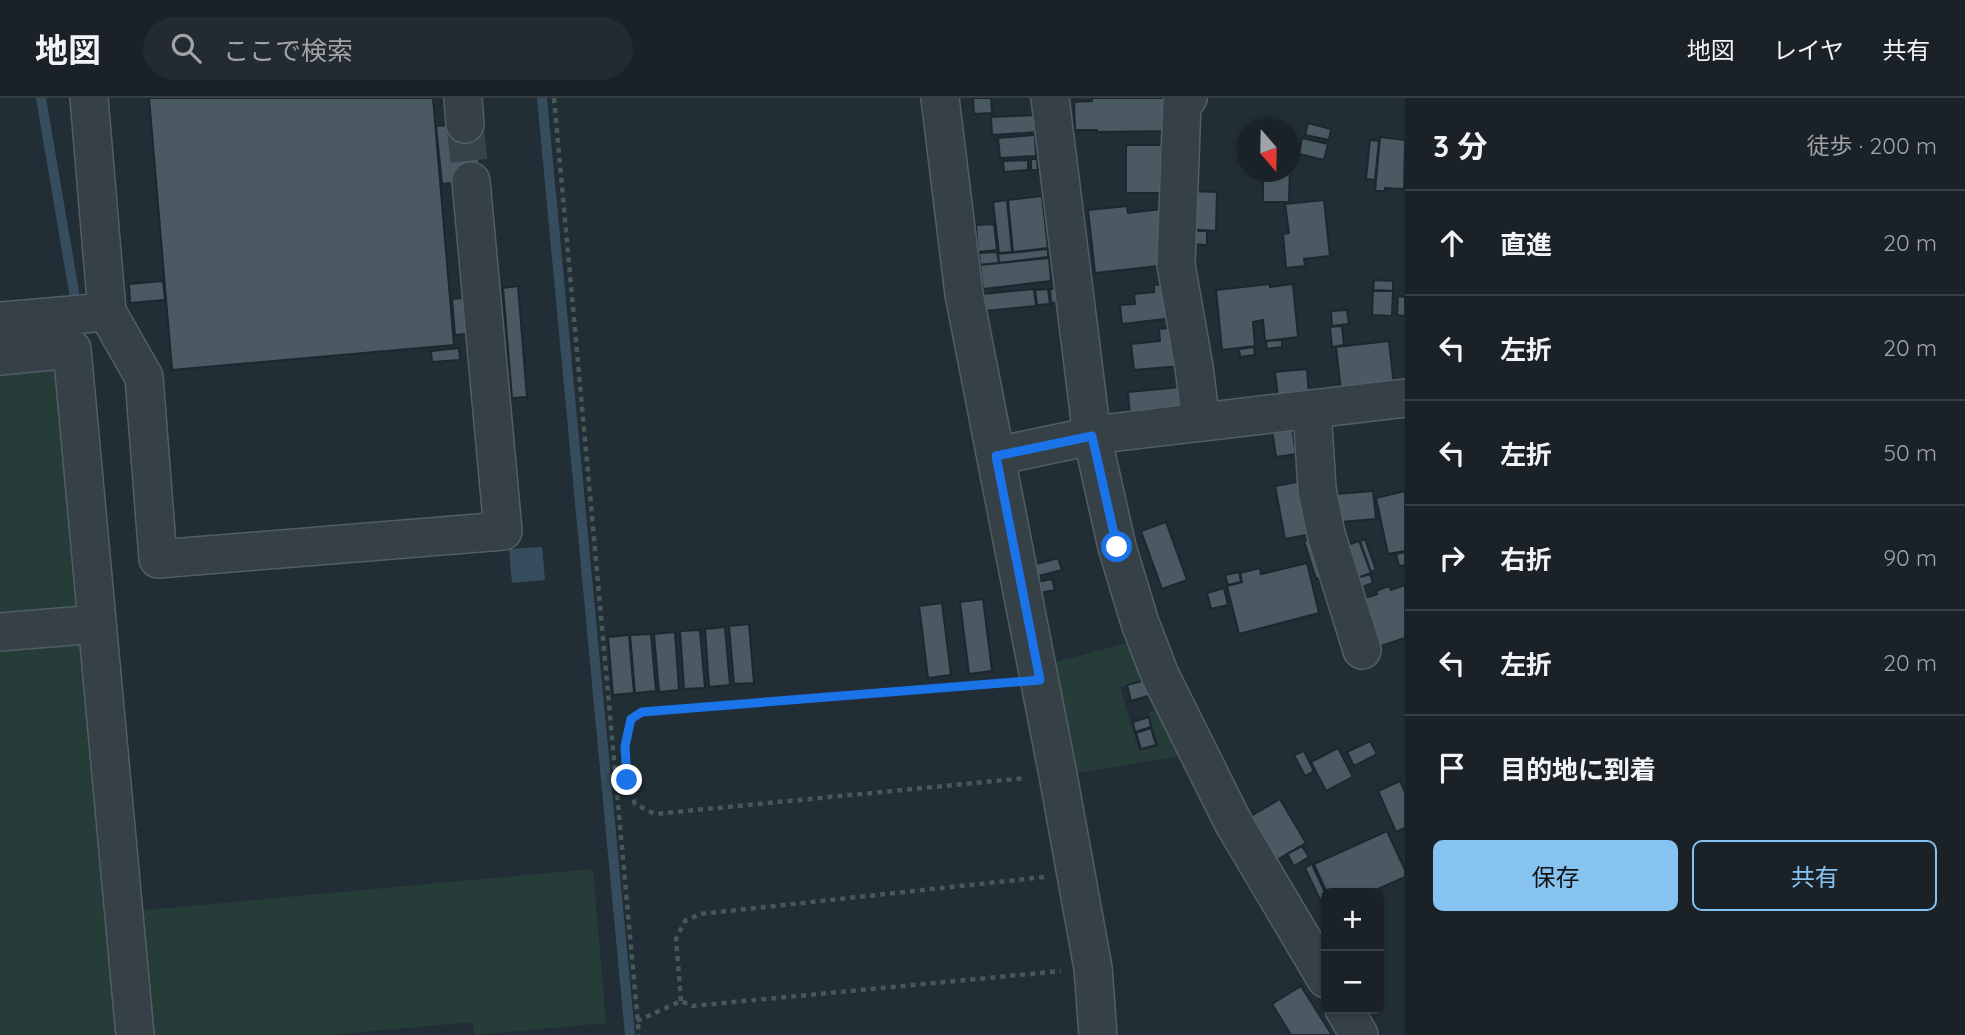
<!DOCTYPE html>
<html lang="ja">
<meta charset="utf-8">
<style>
body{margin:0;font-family:Quicksand,"Noto Sans JP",sans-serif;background:#232a30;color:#f1f3f6}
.controls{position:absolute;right:21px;bottom:21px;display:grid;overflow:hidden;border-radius:10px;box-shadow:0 2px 5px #0004}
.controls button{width:63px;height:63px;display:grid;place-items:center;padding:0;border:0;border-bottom:2px solid #383f45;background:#1a2228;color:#f1f3f6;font:35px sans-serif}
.compass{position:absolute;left:1237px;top:21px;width:63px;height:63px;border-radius:50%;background:#1a2228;box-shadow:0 2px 5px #0004;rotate:160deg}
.stop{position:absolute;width:21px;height:21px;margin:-16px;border:5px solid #1a73e8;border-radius:50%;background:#fff}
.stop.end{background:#1a73e8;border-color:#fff;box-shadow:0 2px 7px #0008}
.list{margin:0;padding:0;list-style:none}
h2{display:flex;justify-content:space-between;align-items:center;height:91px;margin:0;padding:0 28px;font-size:30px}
h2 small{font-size:23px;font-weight:400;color:#9fa4a8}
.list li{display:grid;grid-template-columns:46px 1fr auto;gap:21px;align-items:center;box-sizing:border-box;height:105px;padding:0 28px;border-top:2px solid #383f45}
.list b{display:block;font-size:26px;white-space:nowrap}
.list em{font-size:23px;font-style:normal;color:#9fa4a8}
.actions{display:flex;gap:14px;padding:21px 28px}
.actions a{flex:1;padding:16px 0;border:2px solid #87c3f1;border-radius:10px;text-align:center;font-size:24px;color:#87c3f1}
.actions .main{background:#87c3f1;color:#111}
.icon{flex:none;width:38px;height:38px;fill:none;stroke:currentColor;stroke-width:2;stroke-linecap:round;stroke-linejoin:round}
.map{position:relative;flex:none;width:1405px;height:937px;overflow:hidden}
header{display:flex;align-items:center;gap:42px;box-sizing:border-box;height:98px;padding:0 35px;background:#1a2228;border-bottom:2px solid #383f45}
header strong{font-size:33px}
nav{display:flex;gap:38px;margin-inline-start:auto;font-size:24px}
.search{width:490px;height:63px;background:#232a30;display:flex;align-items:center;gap:18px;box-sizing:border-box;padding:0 24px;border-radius:38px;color:#9fa4a8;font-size:26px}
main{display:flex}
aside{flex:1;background:#1a2228}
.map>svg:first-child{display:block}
</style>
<header>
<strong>地図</strong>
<div class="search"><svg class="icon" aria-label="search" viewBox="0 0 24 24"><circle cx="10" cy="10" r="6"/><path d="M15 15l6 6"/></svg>ここで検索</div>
<nav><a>地図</a><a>レイヤ</a><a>共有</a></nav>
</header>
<main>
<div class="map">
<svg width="1405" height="937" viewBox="0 0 1405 937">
<rect width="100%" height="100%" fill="#222e36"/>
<g fill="#263c38">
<path d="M55,263l30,250 -85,14v-259z"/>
<path d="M84,539l38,398h-122v-396z"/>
<path d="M1136,542l14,37 -30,10 19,64 20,-5 -11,-33 15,-5 22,47 -112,19 -23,-110z"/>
<path d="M593,771l13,154 -132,12 -1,-13 -144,13h-183l-11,-124z"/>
</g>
<path fill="#364d5d" d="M542,449l3,33 -33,3 -3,-34z"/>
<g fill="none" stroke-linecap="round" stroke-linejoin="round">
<g stroke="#364d5d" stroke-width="10">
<path d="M41,0l35,206"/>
<path d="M542,0l88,937"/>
</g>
</g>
<g fill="#4a5962" stroke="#1c272e" stroke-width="2">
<path d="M149,0h284l21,247 -282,25z"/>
<path d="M973,0h18l1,15 -18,1z"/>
<path d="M1092,0h80l1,33 -76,1v-2h-22l-1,-28 18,-1z"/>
<path d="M1037,17l1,17 -46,3 -1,-18z"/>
<path d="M476,25l5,57 -39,4 -6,-58z"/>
<path d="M1308,25l23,6 -2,11 -24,-5z"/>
<path d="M1035,37l1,21 -36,2 -2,-20z"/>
<path d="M1380,39l25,3 -1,49 -19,-1v3h-10z"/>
<path d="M1302,40l26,6 -4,16 -25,-6z"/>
<path d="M1370,42l9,1 -4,39 -9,-1z"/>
<path d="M1126,47h36l1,48h-37z"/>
<path d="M1031,61h6l1,11h-7z"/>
<path d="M1028,62v10l-24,2 -1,-11z"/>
<path d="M1290,66l-1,38h-26v-30h27z"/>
<path d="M1186,93l31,1 -1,39 -31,-2z"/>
<path d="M1042,98l6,52 -35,4 -5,-52z"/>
<path d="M1007,102l5,52 -13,1 -6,-51z"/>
<path d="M1324,102l6,56 -26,3 1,7 -19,2 -3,-34 6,-1 -4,-29z"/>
<path d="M1127,108l1,7 34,-4 6,56 -73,8 -7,-63z"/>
<path d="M994,126l3,26 -19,2 -2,-27z"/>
<path d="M1190,133h17v14l-17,-1z"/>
<path d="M1048,151v8l-49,6 -1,-9z"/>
<path d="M997,154l2,11 -19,2 -1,-12z"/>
<path d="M1049,160l2,23 -68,8 -3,-24z"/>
<path d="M1374,182l19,1v10l-20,-1z"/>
<path d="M163,183l2,19 -35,3 -1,-19z"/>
<path d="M1171,186l3,34 -52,6 -2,-19 15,-1 -1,-10 20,-2v-7z"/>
<path d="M1270,186v3l23,-3 5,53 -33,4 -2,-21 -10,2 2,24 -33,4 -6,-60z"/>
<path d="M518,188l9,111 -15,1 -9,-110z"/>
<path d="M1063,190l1,14 -13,1 -1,-14z"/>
<path d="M1034,191l2,17 -51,5 -2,-17z"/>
<path d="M1048,191l2,15 -13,1 -2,-15z"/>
<path d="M1373,193h20l-1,25 -20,-1z"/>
<path d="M1398,198l7,1v19l-8,-1z"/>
<path d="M471,199l4,36 -20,2 -3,-36z"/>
<path d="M1347,212l2,14 -17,2 -1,-15z"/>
<path d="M1342,228l2,19 -12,2 -2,-20z"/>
<path d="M1177,229l4,39 -47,4 -3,-26 29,-3 -1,-12z"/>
<path d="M1282,242v7l-15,2 -1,-8z"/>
<path d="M1389,243l5,45 -53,5 -5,-44z"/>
<path d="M1254,249l1,8 -15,2 -1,-8z"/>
<path d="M459,250l1,12 -28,2 -1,-11z"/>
<path d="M1307,271l2,27 -31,1 -3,-25z"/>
<path d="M1181,289l2,26 -53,5 -2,-26z"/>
<path d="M1292,329l4,27 -20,3 -4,-27z"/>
<path d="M1308,382l9,53 -32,6 -10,-53z"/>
<path d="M1373,393l3,28 -36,3 -3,-28z"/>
<path d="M1405,393v60l-17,3 -12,-56z"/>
<path d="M1166,424l21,58 -25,9 -21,-58z"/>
<path d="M1320,438l12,38 -16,5 -12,-38z"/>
<path d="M1365,441l11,31 -5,2 -11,-31z"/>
<path d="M1359,443l12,32 -24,9 -11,-33z"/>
<path d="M1405,454v13l-6,1 -3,-12z"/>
<path d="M1058,460l4,12 -27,7 -3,-12z"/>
<path d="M1307,465l12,50 -80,21 -12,-48 15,-4 -2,-9 20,-5 1,6z"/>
<path d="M1239,474l2,10 -13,3 -3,-10z"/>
<path d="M1370,476l3,9 -21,8 -4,-10z"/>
<path d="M1052,481l3,11 -15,3 -3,-11z"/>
<path d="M1405,487v53l-36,12 -16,-48 24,-8 -1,-3 13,-5 2,4z"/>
<path d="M1224,490l4,17 -17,4 -4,-16z"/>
<path d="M983,501l9,72 -23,3 -9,-72z"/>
<path d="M942,505l9,72 -23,3 -9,-72z"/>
<path d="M749,526l5,59 -20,1 -5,-58z"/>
<path d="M725,529l5,58 -21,2 -4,-58z"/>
<path d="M700,532l5,58 -21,1 -4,-58z"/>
<path d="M675,534l4,58 -20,2 -5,-58z"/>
<path d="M651,536l5,57 -21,2 -5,-58z"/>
<path d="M629,537l5,58 -21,2 -5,-58z"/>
<path d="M1146,582l5,15 -20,6 -4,-16z"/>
<path d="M1149,619l2,10 -16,5 -2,-10z"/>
<path d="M1151,630l5,17 -15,4 -5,-16z"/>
<path d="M1370,643l7,13 -23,12 -7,-14z"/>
<path d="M1338,650l15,29 -27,14 -15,-29z"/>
<path d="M1304,653l10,20 -9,5 -11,-21z"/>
<path d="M1400,683l5,11v36l-9,4 -18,-41z"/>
<path d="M1280,701l26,44 -29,17 -26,-44z"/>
<path d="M1387,733l18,39v7l-36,16h-42l-13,-29z"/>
<path d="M1302,748l7,11 -15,9 -7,-12z"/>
<path d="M1312,766l14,31v15h-1l-20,-42z"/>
<path d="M1301,888l31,49h-41l-19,-31z"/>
</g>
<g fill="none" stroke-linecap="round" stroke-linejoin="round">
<path stroke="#37434b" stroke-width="37" stroke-dasharray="37 18" stroke-linecap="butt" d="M465,26l6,57"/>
<g stroke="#525e65" stroke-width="40">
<g id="minor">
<path d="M89,0l18,214 37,65 14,182 345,-28 -32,-350"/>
<path d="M463,0l2,26"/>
<path d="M940,0l24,196 94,481 35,193 5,67"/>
<path d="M1050,0l42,338 25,111 23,76 20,52 73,147 93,157"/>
<path d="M1188,0l-6,5 -6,162 18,102 7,55"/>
<path d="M0,223l107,-9"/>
<path d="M0,258l72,-7 63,686"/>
<path d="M1312,311l5,80 9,45 36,116"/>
<path d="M996,358l105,-22 304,-36"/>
<path d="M0,534l97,-8"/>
<path d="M1344,911l15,26"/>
</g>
</g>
<g stroke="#455957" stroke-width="4.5" stroke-dasharray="5 5" stroke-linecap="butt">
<path d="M554,0l85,937"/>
<path d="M1006,584l-364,30 -11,8c-8,33 -7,51 4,84l20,10 371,-36"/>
<path d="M681,903l-5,-62 9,-18 15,-7 344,-37"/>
<path d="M637,923l44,-20 11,5 369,-35"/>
</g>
<use href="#minor" stroke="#354047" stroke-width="37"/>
</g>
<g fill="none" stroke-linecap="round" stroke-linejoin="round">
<path stroke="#1a73e8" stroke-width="9" d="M627,682l-2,-34 6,-27 11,-7 398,-32 -44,-224 96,-20 25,111"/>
</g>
</svg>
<div class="controls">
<button>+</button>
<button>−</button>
</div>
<svg class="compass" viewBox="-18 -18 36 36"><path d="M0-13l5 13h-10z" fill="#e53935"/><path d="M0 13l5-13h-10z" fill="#9fa4a8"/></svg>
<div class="stop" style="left:1117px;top:449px"></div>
<div class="stop end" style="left:627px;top:682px"></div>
</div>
<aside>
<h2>3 分<small>徒歩 · 200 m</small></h2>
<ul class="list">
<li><svg class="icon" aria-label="ahead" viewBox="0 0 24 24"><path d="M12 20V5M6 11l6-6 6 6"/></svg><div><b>直進</b></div><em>20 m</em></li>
<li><svg class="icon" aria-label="left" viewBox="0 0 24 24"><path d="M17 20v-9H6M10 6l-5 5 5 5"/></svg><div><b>左折</b></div><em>20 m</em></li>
<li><svg class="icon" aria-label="left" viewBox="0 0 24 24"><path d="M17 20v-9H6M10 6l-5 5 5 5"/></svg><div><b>左折</b></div><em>50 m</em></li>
<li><svg class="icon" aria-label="right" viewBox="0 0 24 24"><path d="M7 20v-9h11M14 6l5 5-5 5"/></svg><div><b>右折</b></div><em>90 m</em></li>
<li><svg class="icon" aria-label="left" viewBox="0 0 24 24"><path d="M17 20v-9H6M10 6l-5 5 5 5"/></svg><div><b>左折</b></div><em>20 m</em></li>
<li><svg class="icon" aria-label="arrive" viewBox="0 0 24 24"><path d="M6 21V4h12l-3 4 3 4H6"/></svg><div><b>目的地に到着</b></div></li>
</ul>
<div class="actions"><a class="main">保存</a><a>共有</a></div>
</aside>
</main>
